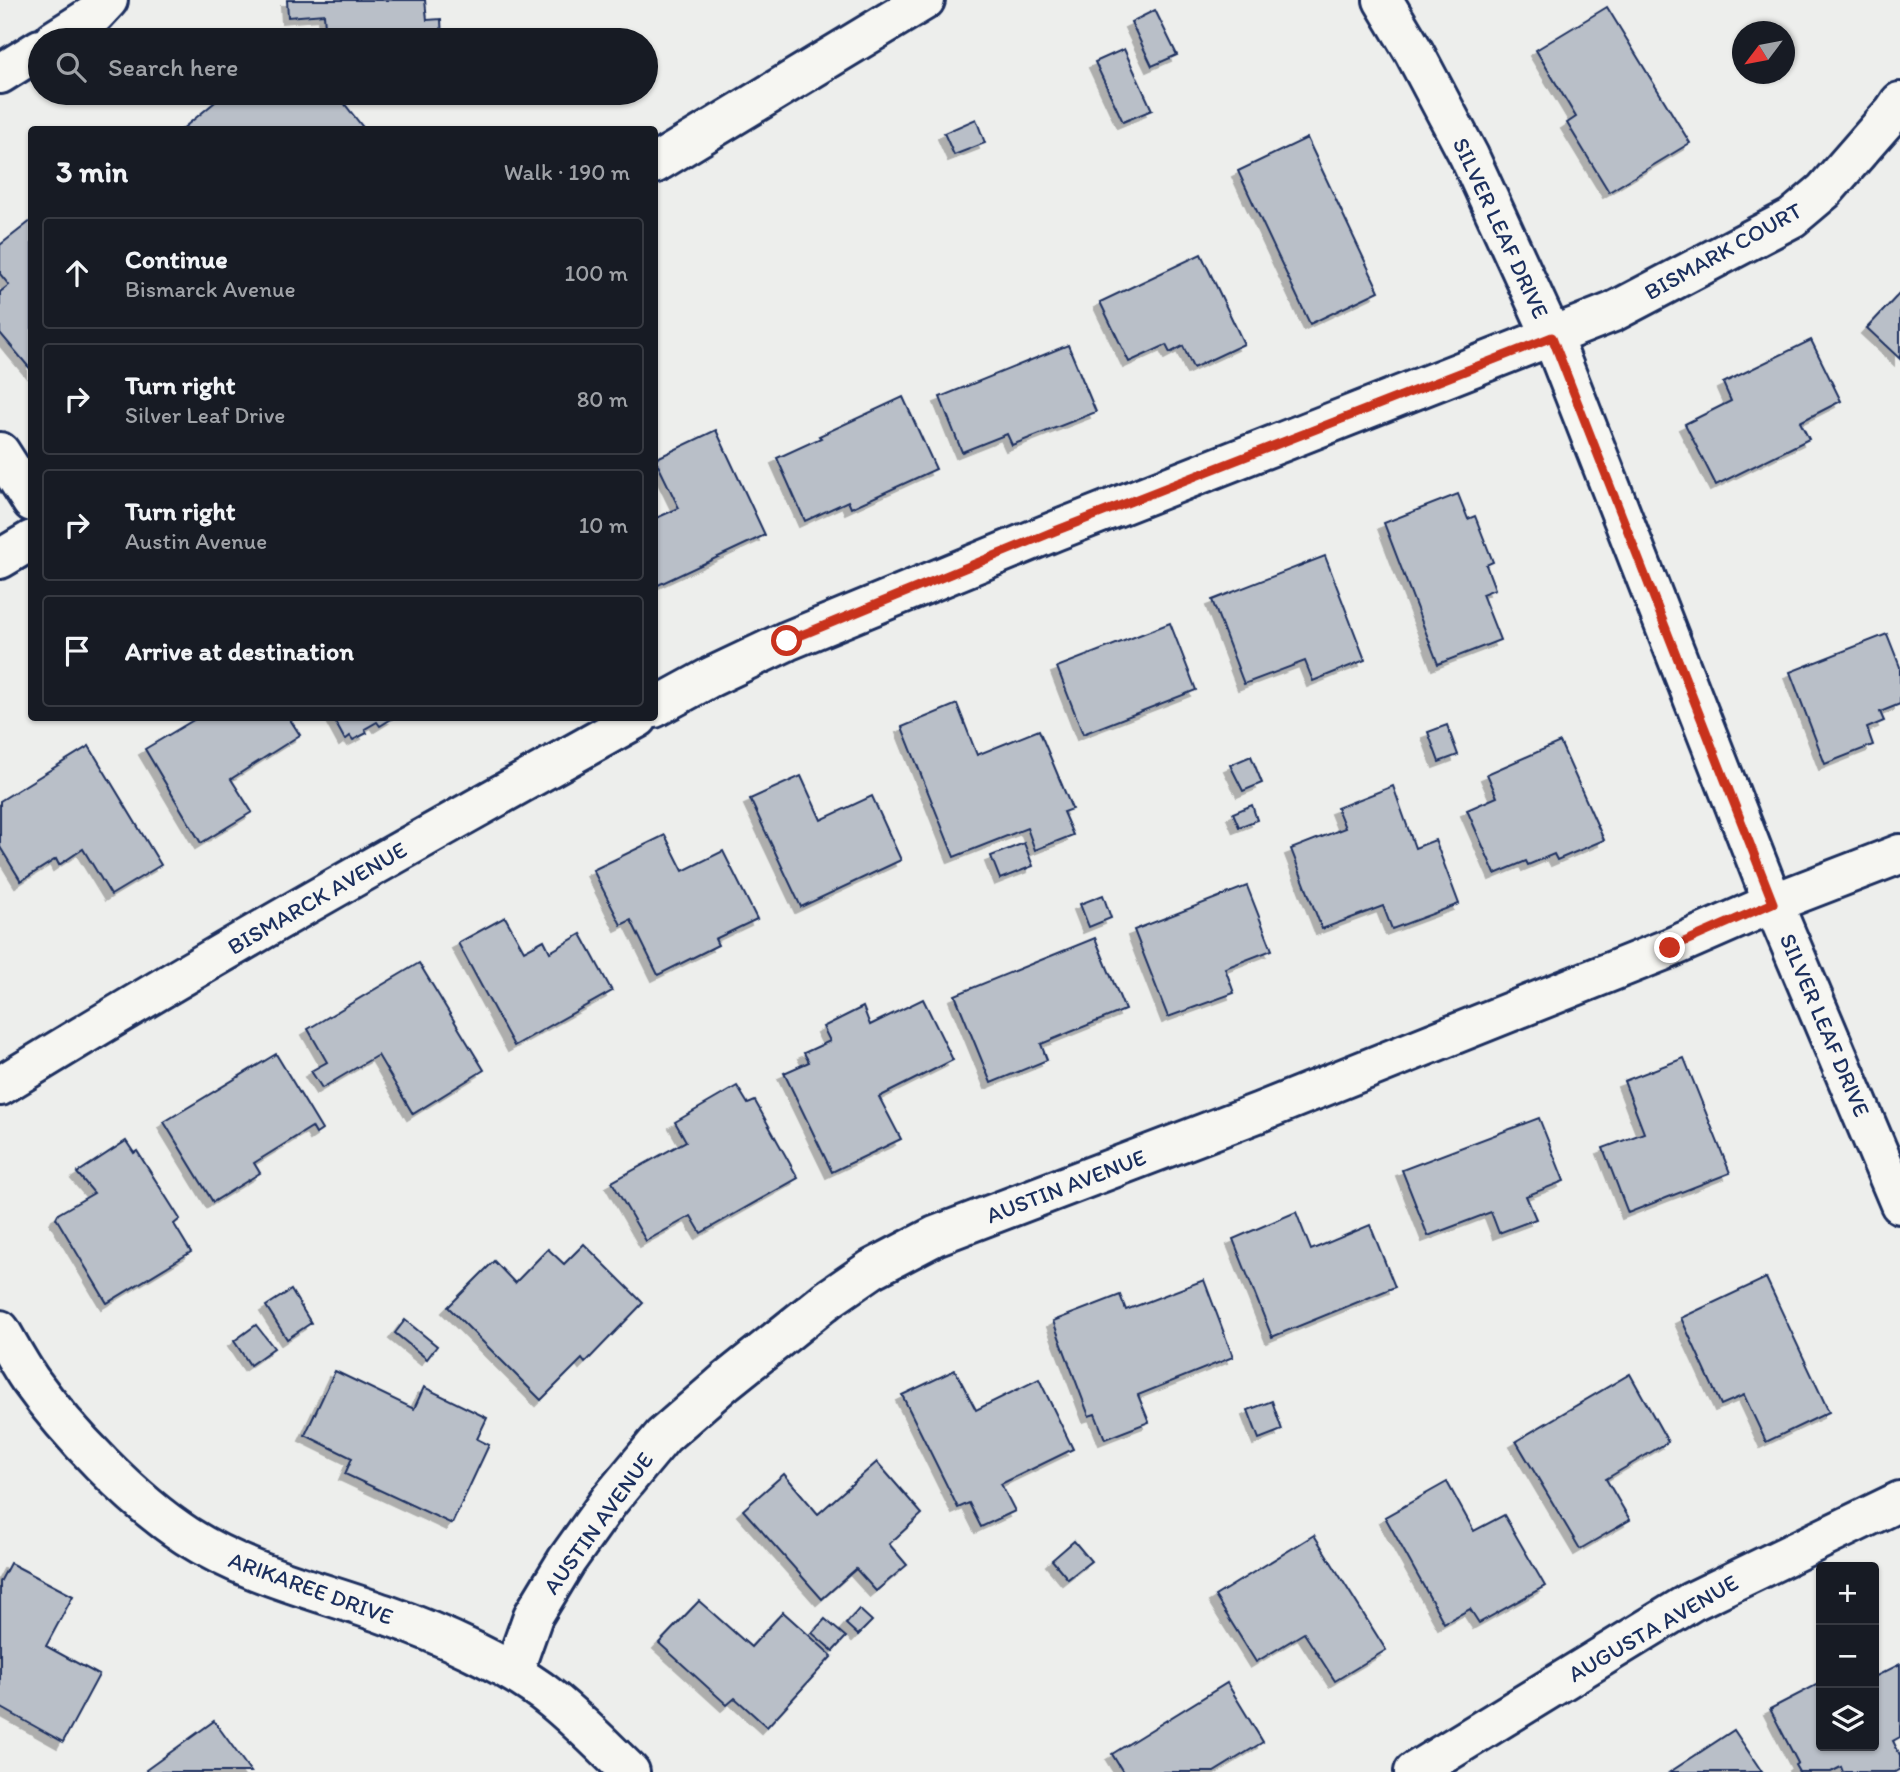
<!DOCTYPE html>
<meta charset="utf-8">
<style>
body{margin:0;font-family:Itim,sans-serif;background:#20242c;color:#f1f3f6}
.controls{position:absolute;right:21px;bottom:21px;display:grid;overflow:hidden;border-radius:7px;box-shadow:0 2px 5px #0004}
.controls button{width:63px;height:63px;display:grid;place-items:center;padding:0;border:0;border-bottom:2px solid #363941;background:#171b24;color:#f1f3f6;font:35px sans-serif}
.compass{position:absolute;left:1732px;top:21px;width:63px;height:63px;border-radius:50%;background:#171b24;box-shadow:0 2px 5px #0004;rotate:238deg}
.stop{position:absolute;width:21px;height:21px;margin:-16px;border:5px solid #c8321e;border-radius:50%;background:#fff}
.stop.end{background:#c8321e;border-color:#fff;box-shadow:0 2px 7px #0008}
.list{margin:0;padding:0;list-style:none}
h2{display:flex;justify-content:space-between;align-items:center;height:91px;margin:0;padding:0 28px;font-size:30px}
h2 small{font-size:23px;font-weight:400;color:#9ea1a6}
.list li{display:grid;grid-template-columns:46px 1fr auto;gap:21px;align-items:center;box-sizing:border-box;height:112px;margin:0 14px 14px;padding:0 14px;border:2px solid #363941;border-radius:7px}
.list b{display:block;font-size:26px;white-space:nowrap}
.list p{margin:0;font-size:23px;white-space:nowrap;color:#9ea1a6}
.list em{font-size:23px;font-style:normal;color:#9ea1a6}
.icon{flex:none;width:38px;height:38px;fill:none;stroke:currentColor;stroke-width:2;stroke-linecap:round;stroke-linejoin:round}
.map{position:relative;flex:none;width:1900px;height:1772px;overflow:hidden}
.search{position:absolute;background:#171b24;box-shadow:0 2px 5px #0004;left:28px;top:28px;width:630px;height:77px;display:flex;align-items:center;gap:18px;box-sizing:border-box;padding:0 24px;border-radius:38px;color:#9ea1a6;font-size:26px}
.panel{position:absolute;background:#171b24;box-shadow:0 2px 5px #0004;left:28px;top:126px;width:630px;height:595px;border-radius:7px}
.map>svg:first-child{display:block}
</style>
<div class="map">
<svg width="1900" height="1772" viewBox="0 0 1900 1772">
<defs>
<filter id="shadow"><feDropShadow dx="-6" dy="6" stdDeviation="0" flood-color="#0004"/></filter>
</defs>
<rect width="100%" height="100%" fill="#edeeec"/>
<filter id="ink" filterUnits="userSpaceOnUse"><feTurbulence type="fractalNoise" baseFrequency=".0143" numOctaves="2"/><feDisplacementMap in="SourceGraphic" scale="14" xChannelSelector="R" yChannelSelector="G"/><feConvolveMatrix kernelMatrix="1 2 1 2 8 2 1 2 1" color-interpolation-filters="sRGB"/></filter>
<g filter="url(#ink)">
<g fill="#b9bfc8" stroke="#1b2f5e" stroke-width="2" filter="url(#shadow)">
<path d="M287,0h138l2,20 14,-1 1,21h-116l-2,-26 -36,3z"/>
<path d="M1607,7l83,136 -81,49 -42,-69 9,-6 -40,-67z"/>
<path d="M1155,10l22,45 -25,11 -21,-44z"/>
<path d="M1124,49l28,61 -29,12 -28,-60z"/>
<path d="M226,93h51l4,5 6,-5h49l29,37h-184z"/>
<path d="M976,119l9,24 -31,12 -10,-22z"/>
<path d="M1307,138l72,153 -69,33 -72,-153z"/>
<path d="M32,220v151l-32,-38v-41l9,-7 -9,-11v-29z"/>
<path d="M1201,254l43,90 -51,24 -10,-22 -13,7 -4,-8 -37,17 -29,-60z"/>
<path d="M1900,293v66l-33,-31z"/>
<path d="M1811,340l30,61 -41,21 9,17 -93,46 -31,-61 46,-23 -8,-18z"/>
<path d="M1068,345l28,67 -84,33 -5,-11 -45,18 -22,-55z"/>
<path d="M903,397l33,72 -85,39 -3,-7 -43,20 -28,-63 44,-20 -2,-2z"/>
<path d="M716,430l49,105 -111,52v-68l25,-11 -24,-49z"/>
<path d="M1458,494l10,25 7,-3 18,46 -7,3 9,24 -13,5 18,46 -62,24 -54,-141z"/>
<path d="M1325,556l40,104 -52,21 -8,-20 -61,23 -32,-84z"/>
<path d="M1170,623l26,67 -113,44 -26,-67z"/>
<path d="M1887,634l13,33v37l-20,8 4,9 -17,7 6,17 -48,19 -35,-92z"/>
<path d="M957,704l20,51 62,-25 33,79 -9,3 10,23 -38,15 -8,-22 -73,29 -52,-130z"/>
<path d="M197,718h92l11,17 -69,44 21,33 -51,31 -56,-94z"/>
<path d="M333,718h60l-13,8 -3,-4 -12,7 2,4 -14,7 -3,-4 -5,4z"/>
<path d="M1447,725l11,30 -19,7 -11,-30z"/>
<path d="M1560,742l44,98 -47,20 -3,-6 -26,11 -2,-4 -31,13 -28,-64 30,-13 -10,-23z"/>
<path d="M89,746l72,119 -50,30 -28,-46 -24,16 -3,-6 -35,22 -21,-34v-46z"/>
<path d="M1251,756l11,27 -19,8 -13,-26z"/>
<path d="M801,776l20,44 51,-24 29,64 -100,47 -51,-108z"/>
<path d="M1393,786l22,62 20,-8 24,64 -67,25 -9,-23 -61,23 -31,-80 54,-21 -8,-20z"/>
<path d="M1252,805l5,15 -18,7 -6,-14z"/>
<path d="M665,835l18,36 40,-20 34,68 -42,20 3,6 -60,30 -27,-55 -10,5 -28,-55z"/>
<path d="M1024,843l9,23 -33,13 -9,-23z"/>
<path d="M1247,886l25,64 -47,18 9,25 -66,24 -34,-87z"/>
<path d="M1103,895l8,23 -22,9 -9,-23z"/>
<path d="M505,917l19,34 20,-11 6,12 31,-18 31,57 -98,55 -56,-103z"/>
<path d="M1095,938l30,72 -84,34 6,16 -56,23 -36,-88z"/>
<path d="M419,963l65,107 -71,44 -35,-59 -56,33 -11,-17 16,-9 -19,-33z"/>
<path d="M923,999l30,61 -74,37 22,42 -69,33 -48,-99 25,-11 -5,-9 26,-12 -7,-14 40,-20 7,18z"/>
<path d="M276,1054l46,76 -6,4 -4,-7 -58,36 6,10 -47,29 -49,-80z"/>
<path d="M1684,1058l46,115 -102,40 -25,-65 41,-15 -20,-52z"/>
<path d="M737,1086l11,18 7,-3 43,77 -97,55 -10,-17 -45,25 -34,-59 74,-41 -11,-19z"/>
<path d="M1539,1118l25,63 -38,15 10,23 -37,14 -8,-21 -63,24 -26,-66z"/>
<path d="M126,1141l8,12 3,-2 43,68 -6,5 17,28 -84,51 -51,-85 2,-4 36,-21 -17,-20z"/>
<path d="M1296,1212l15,38 59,-25 25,62 -123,50 -39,-98z"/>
<path d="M584,1244l59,59 -58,60 -3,-4 -41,41 -93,-93 46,-46 21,22 33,-34 16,15z"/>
<path d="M1766,1278l63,134 -63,30 -22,-47 -23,10 -40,-87z"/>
<path d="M1204,1280l29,77 -95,38 11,27 -44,17 -10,-25 -6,2 -36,-95 67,-26 6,15z"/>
<path d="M291,1290l20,33 -24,16 -21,-33z"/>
<path d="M405,1320l32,26 -10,13 -32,-26z"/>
<path d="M256,1325l18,23 -24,17 -16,-24z"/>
<path d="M955,1370l21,40 63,-31 34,70 -72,35 14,27 -34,16 -12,-24 -11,5 -56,-113z"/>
<path d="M335,1371l79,38 10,-22 63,31 -10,21 12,6 -37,79 -107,-50 7,-16 -47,-23z"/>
<path d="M1630,1374l38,68 -62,37 24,41 -50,29 -64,-108z"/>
<path d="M1272,1401l10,29 -23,9 -11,-29z"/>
<path d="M877,1462l45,52 -33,30 18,21 -31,26 -20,-22 -34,30 -79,-89 41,-36 34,40z"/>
<path d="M1447,1482l27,49 30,-16 41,71 -66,37 -9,-14 -26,14 -59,-106z"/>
<path d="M1314,1535l72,115 -51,31 -31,-48 -48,29 -41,-66z"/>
<path d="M1074,1541l17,20 -23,18 -16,-19z"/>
<path d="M10,1563l63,33 -27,50 53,29 -36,67 -63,-35v-125z"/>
<path d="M699,1601l52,46 32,-35 49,44 -65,71 -32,-29 -8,7 -68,-62z"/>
<path d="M859,1609l13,12 -14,14 -12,-11z"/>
<path d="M825,1619l21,18 -13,14 -21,-18z"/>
<path d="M1900,1664v73l-7,4 7,14v14l-5,3h-52l-2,-5 -10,5h-32l-4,-7 3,-2 -28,-54 48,-25 3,6v56h53v-69z"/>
<path d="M1227,1683l36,59 -49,30h-91l-11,-18z"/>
<path d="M214,1721l37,51h-104l-1,-2z"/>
<path d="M1734,1730l28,42h-92z"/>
</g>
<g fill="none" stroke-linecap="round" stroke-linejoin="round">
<g stroke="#1b2f5e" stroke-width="44">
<g id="street">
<path d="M1383,0l31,52 55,104 83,181 221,566 127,301"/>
<path d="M54,40l41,-26 13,-14"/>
<path d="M0,74l40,-25"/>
<path d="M0,452l32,50"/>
<path d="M654,708l57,-31 76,-36 268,-110 558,-219 179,-94 32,-27 70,-80 6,-9"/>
<path d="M0,1086c209,-129 424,-249 638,-368"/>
<path d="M0,1330c10,17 19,34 30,50 37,52 104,122 157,156 61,39 130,54 197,78 54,19 125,50 169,86 27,22 52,48 77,72"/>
<path d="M513,1672l20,-56 34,-56 42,-59 54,-65 63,-55 101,-81 45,-31 63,-33 325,-124 410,-164 103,-45 127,-49"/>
<path d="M1414,1772l277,-170 209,-101"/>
</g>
</g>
<g stroke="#1b2f5e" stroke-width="44">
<g id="secondary">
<path d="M654,164l271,-164"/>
<path d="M0,559l32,-19"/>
</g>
</g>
<use href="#street" stroke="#f6f6f2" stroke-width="38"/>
<use href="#secondary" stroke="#f6f6f2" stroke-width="38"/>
</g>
</g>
<g fill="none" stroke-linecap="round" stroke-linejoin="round" filter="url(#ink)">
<path stroke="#c8321e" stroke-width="9" d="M787,641l268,-110 497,-194 221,566 -103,45"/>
</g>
<g text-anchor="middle" stroke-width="6" stroke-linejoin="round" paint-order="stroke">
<g font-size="23" fill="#1b2f5e" stroke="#f6f6f2">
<text transform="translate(1501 228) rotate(65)" y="8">SILVER LEAF DRIVE</text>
<text transform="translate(1723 251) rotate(-29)" y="8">BISMARK COURT</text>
<text transform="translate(317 898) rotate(-30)" y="8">BISMARCK AVENUE</text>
<text transform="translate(1825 1025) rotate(67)" y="8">SILVER LEAF DRIVE</text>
<text transform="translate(1066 1186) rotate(-21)" y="8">AUSTIN AVENUE</text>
<text transform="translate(598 1523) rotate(-54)" y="8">AUSTIN AVENUE</text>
<text transform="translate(311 1588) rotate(20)" y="8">ARIKAREE DRIVE</text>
<text transform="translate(1653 1628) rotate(-30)" y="8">AUGUSTA AVENUE</text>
</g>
</g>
</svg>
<div class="controls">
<button>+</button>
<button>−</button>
<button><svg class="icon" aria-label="layers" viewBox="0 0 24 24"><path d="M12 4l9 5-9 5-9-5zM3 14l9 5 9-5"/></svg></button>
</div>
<svg class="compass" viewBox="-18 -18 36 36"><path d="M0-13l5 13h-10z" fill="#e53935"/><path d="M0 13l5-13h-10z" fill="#9ea1a6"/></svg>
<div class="stop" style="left:787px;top:641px"></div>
<div class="stop end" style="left:1670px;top:948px"></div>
<div class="search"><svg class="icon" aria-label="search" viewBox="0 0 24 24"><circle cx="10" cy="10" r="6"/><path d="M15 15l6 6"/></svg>Search here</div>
<section class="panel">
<h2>3 min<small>Walk · 190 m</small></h2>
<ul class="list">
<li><svg class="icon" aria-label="ahead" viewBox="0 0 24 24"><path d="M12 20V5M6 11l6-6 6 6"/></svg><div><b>Continue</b><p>Bismarck Avenue</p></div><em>100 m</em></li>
<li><svg class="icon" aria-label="right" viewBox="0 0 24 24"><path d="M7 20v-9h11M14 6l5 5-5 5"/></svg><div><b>Turn right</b><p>Silver Leaf Drive</p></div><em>80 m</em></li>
<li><svg class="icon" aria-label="right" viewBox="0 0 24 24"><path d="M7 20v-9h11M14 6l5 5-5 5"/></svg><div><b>Turn right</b><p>Austin Avenue</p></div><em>10 m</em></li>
<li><svg class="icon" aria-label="arrive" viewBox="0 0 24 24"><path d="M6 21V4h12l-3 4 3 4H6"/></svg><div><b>Arrive at destination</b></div></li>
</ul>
</section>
</div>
